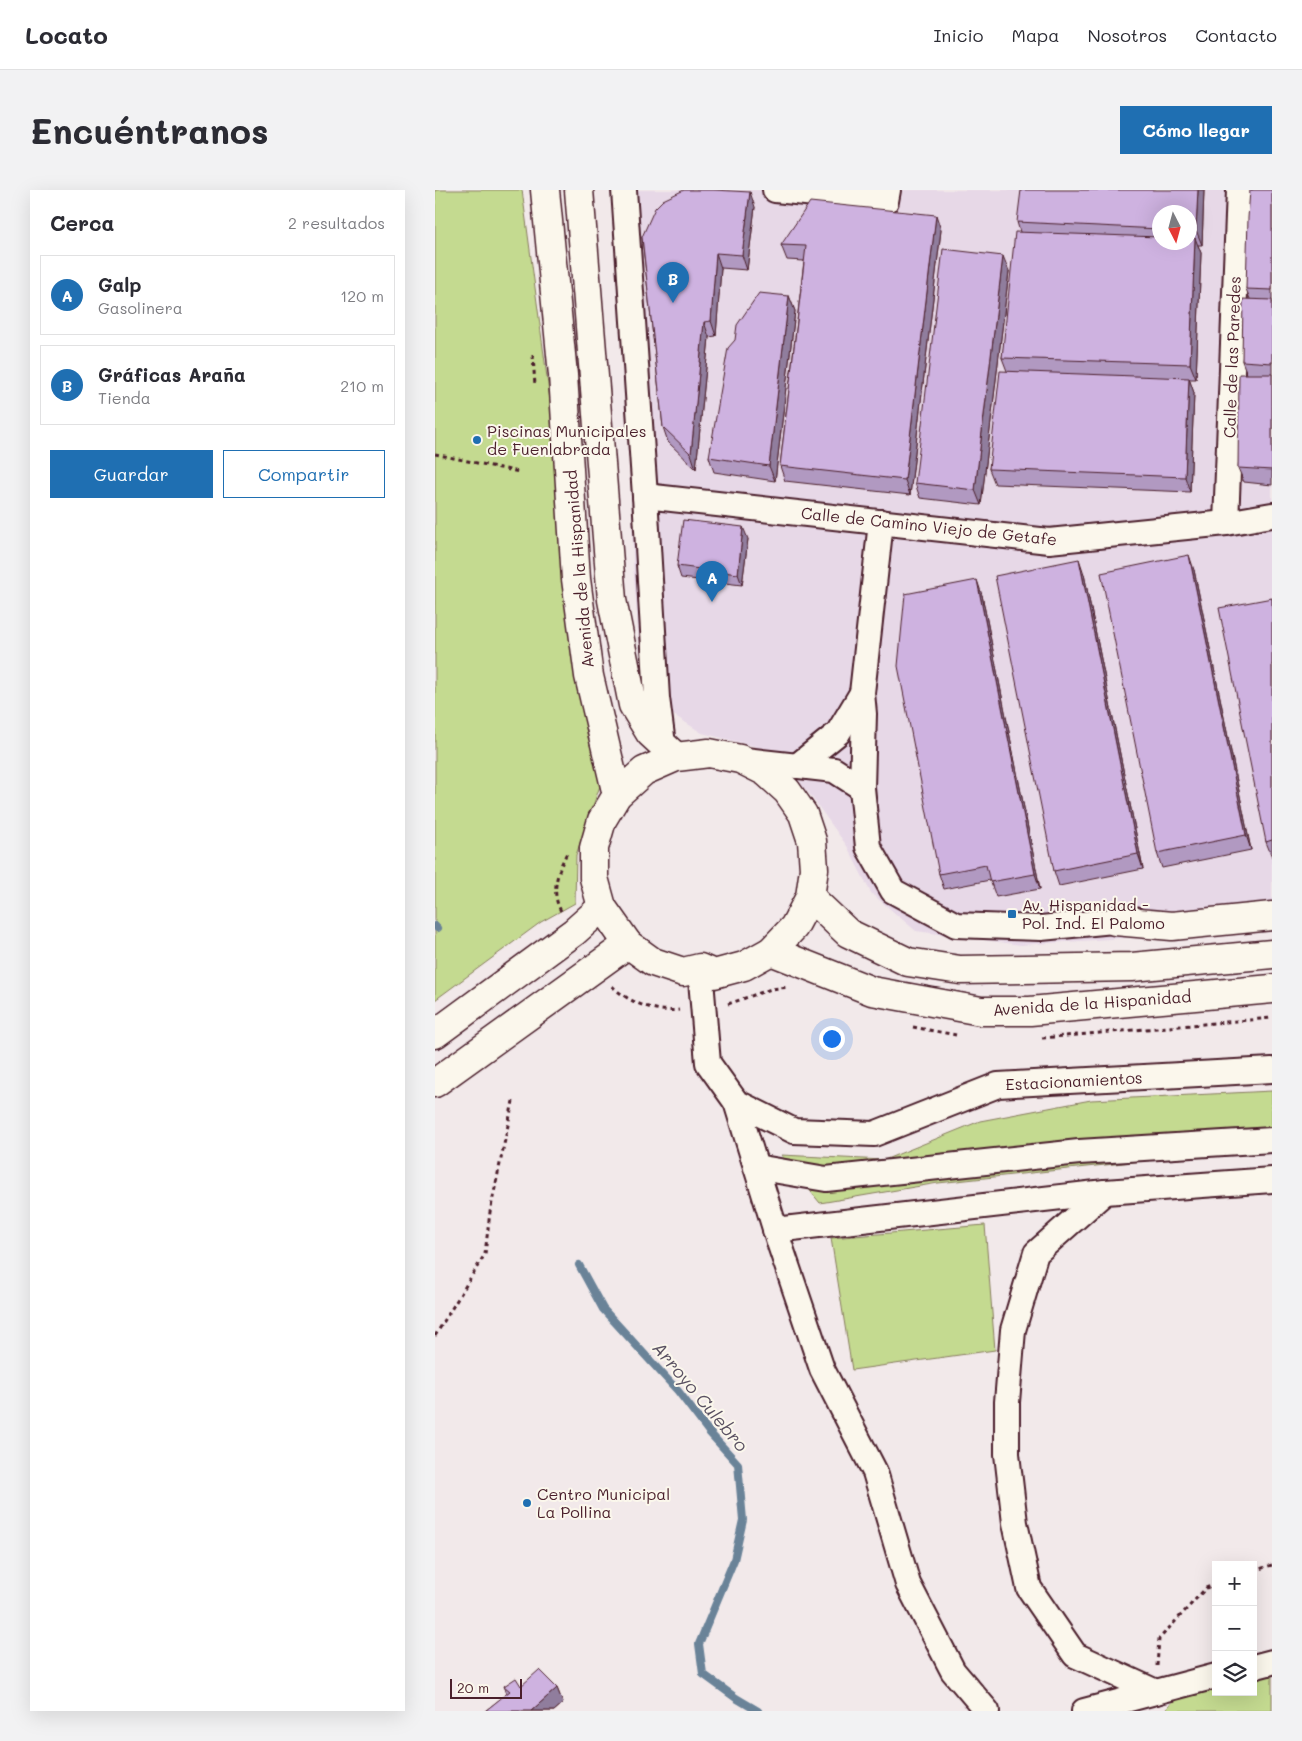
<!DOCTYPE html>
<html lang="es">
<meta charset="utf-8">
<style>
body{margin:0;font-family:Mali,sans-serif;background:#f2f2f3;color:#2b2b33}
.controls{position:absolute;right:15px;bottom:15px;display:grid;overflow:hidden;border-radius:0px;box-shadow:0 5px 20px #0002}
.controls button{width:45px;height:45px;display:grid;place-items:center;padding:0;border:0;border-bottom:1px solid #e1e1e2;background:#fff;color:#2b2b33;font:25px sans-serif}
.compass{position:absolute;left:717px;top:15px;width:45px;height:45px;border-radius:50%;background:#fff;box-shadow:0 5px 20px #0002;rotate:174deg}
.scale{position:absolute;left:15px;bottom:12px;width:72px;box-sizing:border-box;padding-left:5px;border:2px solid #4a1f2b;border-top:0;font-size:14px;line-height:18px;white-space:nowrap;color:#4a1f2b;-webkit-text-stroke:4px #fbf7ec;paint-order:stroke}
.you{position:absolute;left:396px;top:848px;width:18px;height:18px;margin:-12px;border:4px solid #fff;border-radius:50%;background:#1a73e8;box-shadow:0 0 0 8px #1a73e833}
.badge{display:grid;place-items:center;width:32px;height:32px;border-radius:50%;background:#1f6fb2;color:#fff;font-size:16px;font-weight:700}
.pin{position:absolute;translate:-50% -41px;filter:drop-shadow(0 1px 2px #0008)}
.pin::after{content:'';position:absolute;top:26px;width:18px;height:15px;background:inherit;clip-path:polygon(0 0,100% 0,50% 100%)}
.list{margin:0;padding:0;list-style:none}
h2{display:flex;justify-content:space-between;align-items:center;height:65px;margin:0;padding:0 20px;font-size:21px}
h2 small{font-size:16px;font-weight:400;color:#7c7c81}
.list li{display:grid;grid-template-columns:32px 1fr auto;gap:15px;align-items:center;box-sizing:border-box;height:80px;margin:0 10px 10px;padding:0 10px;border:1px solid #e1e1e2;border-radius:0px}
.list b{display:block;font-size:19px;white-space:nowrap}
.list p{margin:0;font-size:16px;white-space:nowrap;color:#7c7c81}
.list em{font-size:16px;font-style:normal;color:#7c7c81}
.actions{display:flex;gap:10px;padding:15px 20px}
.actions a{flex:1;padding:11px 0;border:1px solid #1f6fb2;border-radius:0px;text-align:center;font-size:18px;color:#1f6fb2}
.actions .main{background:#1f6fb2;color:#fff}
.icon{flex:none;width:28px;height:28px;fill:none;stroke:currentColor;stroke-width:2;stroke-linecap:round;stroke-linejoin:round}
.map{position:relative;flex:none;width:837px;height:1521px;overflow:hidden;border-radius:0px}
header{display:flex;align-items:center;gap:30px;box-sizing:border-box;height:70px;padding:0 25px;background:#fff;border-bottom:1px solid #e1e1e2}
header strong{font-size:24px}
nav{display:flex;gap:28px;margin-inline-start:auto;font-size:18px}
.intro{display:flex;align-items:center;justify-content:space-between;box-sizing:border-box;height:120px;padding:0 30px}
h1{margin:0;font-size:35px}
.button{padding:12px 22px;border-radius:0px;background:#1f6fb2;color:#fff;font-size:18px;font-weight:700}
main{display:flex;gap:30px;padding:0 30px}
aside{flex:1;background:#fff;border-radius:0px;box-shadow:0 5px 20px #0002}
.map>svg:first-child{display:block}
</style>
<header>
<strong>Locato</strong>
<nav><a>Inicio</a><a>Mapa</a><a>Nosotros</a><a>Contacto</a></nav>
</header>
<div class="intro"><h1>Encuéntranos</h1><a class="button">Cómo llegar</a></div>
<main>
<aside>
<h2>Cerca<small>2 resultados</small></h2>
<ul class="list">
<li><span class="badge">A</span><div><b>Galp</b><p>Gasolinera</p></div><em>120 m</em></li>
<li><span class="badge">B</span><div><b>Gráficas Araña</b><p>Tienda</p></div><em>210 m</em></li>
</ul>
<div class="actions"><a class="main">Guardar</a><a>Compartir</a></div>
</aside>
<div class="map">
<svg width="837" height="1521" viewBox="0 0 837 1521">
<rect width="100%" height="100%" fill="#f2e9ea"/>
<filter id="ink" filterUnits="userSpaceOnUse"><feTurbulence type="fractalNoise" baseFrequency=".02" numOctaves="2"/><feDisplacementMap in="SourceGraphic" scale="10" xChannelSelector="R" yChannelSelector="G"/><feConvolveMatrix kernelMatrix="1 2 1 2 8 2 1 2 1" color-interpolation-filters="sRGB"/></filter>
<g filter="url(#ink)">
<path fill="#e7d8e7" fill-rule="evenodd" d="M176,0h661v738l-251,17 -105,-14 -45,-38 -24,-47 -39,-54 -54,-46 -52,-13 -33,-21 -28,-44 -8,-104 -2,-118zM724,22h30v30h-30z"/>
<g fill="#c4da90" stroke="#877c5e">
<path d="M0,0h87l79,593 -25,72 -1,48 -34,19 -106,78z"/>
<path d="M837,901v56l-334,36 -118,20 -39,-48 103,5 96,-39 111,-21z"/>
<path d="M550,1035l10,125 -143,20 -21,-132z"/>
<path d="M837,1484v37h-106c8,-18 32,-20 50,-22v3h37v-13z"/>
</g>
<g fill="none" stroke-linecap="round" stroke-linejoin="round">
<g stroke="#6a8398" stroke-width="8">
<path d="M0,736l2,2"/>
<path d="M144,1075l24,44 75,82 31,41 29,32 5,56 -9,40 -35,84 4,30 33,24 22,13"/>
</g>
<g stroke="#4a1f2b" stroke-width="28">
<g id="street">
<path d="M189,0l21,306 12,202 6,46"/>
<path d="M340,0l111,11 2,-11"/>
<path d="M210,306l404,45 177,-18 46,-8"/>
<path d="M446,332l-19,171 2,21 -2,74 6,59 25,44 63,34 85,3 93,-9"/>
<path d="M791,333l13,-333"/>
<path d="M310,570l89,10 28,18"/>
<path d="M362,576l41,-33 24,-40"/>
<path d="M265,778l8,95 28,39 58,29 80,3 124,-49 274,-15"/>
<path d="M301,912l44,143 42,124 53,103 33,112 45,87 34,40"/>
<path d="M321,977l70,12 253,-27 193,-12"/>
<path d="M670,1002l-69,61 -23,77 -6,72v52l8,69 14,65 46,67 81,37"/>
<path d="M340,1040l330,-38 167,-12"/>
<path d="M818,1477l19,-5"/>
<path d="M649,1521l132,-35"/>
</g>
</g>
<g stroke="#4a1f2b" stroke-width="31">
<g id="primary">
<path d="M110,0l18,185 13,204 13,97 28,119"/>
<path d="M144,0l33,410 21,105 17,28 26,24"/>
<path d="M274,563l31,6 26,13 21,19 16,23 9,27 2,28 -4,28 -16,30 -23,24 -27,15 -30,8 -14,-6 -17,4 -30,-10 -25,-18 -26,-37 -8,-29v-30l8,-28 15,-25 27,-24 32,-14z"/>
<path d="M375,707l38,36 60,29 52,8 172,-3 140,-13"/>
<path d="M680,731l57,5 100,-10"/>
<path d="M336,761l101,40 109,20h49l242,-22"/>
<path d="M0,844l139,-102 28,-25"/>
<path d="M0,893l193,-139"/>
</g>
</g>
<g stroke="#4a1f2b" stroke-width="3" stroke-dasharray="4 4" stroke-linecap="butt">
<path d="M98,165l2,31"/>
<path d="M0,264l84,18"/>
<path d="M126,721c-11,-19 -3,-41 6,-58"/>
<path d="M177,796c17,17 44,27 67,24"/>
<path d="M293,814l43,-15 18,-2"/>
<path d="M478,837l43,8"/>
<path d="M607,848l230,-20"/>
<path d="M0,1146l50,-82 5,-42 23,-111"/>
<path d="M818,1381l19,-6"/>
<path d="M722,1476l2,-27 47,-51 10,-4"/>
</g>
<use href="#street" stroke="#fbf7ec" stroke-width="24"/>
<use href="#primary" stroke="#fbf7ec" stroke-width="28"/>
</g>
<g fill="#b199c1" stroke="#4a1f2b" fill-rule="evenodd">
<path d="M769,0l-2,55h-4l3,8 -5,126h-7l5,14 -4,99 -195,-8 -6,-15 18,-98 -5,-13 18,-126 -3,-10zM724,22h30v30h-30z"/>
<path d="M837,0v295l-28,-3 -6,-14 9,-94 -5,-13 8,-62 -4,-10z"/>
<path d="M320,17l-8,63 -26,-2 -5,68 -7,1 -13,132 -28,-27 -5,-15 -21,-190z"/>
<path d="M506,40l-31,265 -125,-14 -5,-15 24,-205 -17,-1 -6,-15z"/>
<path d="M574,81l-28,234 -61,-7 -5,-15z"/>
<path d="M354,106l6,15 -20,170 -61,-9 -5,-15z"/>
<path d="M313,349l-6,46 -61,-7 -4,-12z"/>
<path d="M759,380l57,280 -89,18 -5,-15z"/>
<path d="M649,384l59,295 -84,17 -5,-15z"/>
<path d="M547,405l58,294 -44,8 -6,-17 -46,9 -5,-15z"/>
<path d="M837,408v259l-6,-15z"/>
<path d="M69,1496h17l36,2 6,15 -9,8h-69l22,-17z"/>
</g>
<g fill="#907d9d" stroke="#4a1f2b">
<path d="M763,0h6l-2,55 -6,-15z"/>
<path d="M315,2l5,15 -8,63 -5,-15z"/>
<path d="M501,25l5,15 -31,265 -5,-15z"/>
<path d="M760,48l6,15 -5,126 -6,-15z"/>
<path d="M281,63l5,15 -5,68 -5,-15z"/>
<path d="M568,66l6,15 -28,234 -6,-15z"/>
<path d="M354,106l6,15 -20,170 -6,-15z"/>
<path d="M269,132l5,15 -13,132 -5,-15z"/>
<path d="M754,188l5,15 -4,99 -5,-15z"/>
<path d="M308,337l5,12 -6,46 -4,-11z"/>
<path d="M754,365l5,15 57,280 -5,-15z"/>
<path d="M644,369l5,15 59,295 -5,-15z"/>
<path d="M542,390l5,15 58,294 -5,-15z"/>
<path d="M122,1498l6,15 -9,8h-23z"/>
</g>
<g fill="#ceb2e0" stroke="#4a1f2b">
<path d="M249,0h30l36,2 -8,63 -26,-2 -5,68 -7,1 -13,132 -28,-27 -21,-190 13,-29 8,-8z"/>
<path d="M586,0h177l-2,40h-7v-18h-30v17l-142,-7z"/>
<path d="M815,0h22v100l-26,-1 2,-71z"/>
<path d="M375,12l126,13 -31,265 -125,-14 26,-220 -25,-1z"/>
<path d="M580,42l144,5v5h30v-4h6l-5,126 -188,-6z"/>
<path d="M508,59l60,7 -28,234 -60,-7z"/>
<path d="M324,103l30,3 -20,170 -60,-9 19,-109 7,-8 2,-15z"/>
<path d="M808,109l29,1v63l-30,-2z"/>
<path d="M565,181l189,7 -4,99 -196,-8z"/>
<path d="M804,184h33v96l-34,-2z"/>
<path d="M248,330l60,7 -5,47 -61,-8z"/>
<path d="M754,365l57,280 -89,18 -56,-280z"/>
<path d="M644,369l59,295 -84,17 -59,-295z"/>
<path d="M542,390l58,294 -45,8 -4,-17 -47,9 -41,-208 7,-72z"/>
<path d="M837,408v242l-6,2 -47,-234z"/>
<path d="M104,1480l18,18 -26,23h-46l25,-20 -6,-5 12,-8 5,8z"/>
</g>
</g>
<g fill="#1f6fb2" stroke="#fbf7ec" stroke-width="2">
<circle cx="42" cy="250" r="5"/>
<rect x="572" y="719" width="10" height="10" rx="2.5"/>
<circle cx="92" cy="1313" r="5"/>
</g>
<g text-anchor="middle" stroke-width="4" stroke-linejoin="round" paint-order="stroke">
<g font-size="16" fill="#4a1f2b" stroke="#fbf7ec">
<text transform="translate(797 167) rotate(-88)" y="6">Calle de las Paredes</text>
<text transform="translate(494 336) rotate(6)" y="6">Calle de Camino Viejo de Getafe</text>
<text transform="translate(144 379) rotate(-95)" y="6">Avenida de la Hispanidad</text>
<text transform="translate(657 813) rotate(-4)" y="6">Avenida de la Hispanidad</text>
<text transform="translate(639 891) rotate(-3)" y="6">Estacionamientos</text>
</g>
<g font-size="16" fill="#4a1f2b" stroke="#fbf7ec" text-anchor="start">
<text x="52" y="247">Piscinas Municipales<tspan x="52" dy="18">de Fuenlabrada</tspan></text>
<text x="587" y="721">Av. Hispanidad -<tspan x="587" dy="18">Pol. Ind. El Palomo</tspan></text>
<text x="102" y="1310">Centro Municipal<tspan x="102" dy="18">La Pollina</tspan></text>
</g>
<g font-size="18" font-style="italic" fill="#5a5162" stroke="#fbf7ec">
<text transform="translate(265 1207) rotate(50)" y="6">Arroyo Culebro</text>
</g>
</g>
</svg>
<div class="controls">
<button>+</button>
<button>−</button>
<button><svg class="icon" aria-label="layers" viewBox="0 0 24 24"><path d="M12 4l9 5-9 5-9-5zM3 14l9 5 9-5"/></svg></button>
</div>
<svg class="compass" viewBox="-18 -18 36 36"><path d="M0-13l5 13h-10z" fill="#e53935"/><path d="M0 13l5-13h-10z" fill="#7c7c81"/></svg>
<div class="scale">20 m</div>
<div class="you"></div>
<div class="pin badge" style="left:277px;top:412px">A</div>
<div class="pin badge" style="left:238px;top:113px">B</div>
</div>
</main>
